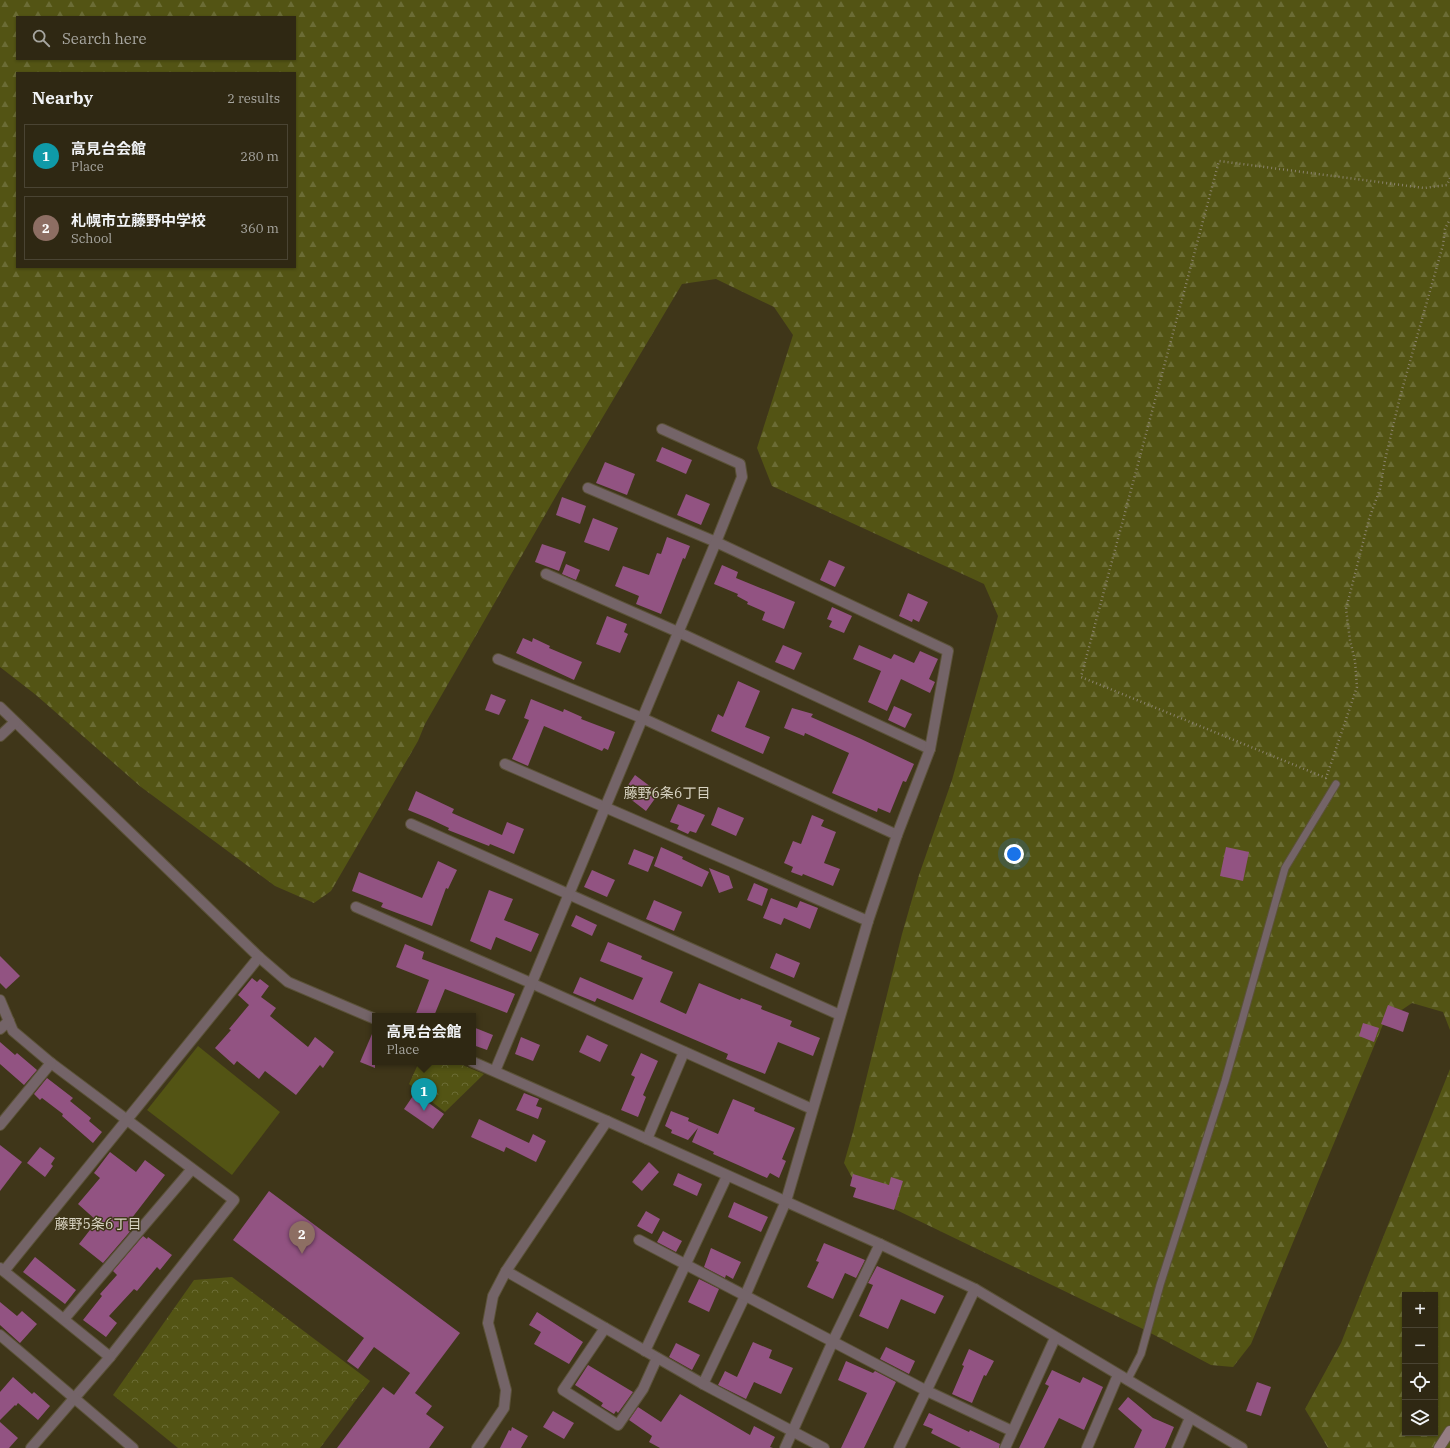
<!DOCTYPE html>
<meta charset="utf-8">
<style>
body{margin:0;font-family:"IBM Plex Serif","Noto Sans JP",serif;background:#3b3421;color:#f1f3f6}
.controls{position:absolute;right:12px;bottom:12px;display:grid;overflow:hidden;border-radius:0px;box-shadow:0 1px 3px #0004}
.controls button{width:36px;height:36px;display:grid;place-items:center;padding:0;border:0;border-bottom:1px solid #4a4433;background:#2f2813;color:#f1f3f6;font:20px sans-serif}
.you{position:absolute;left:1014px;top:854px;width:14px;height:14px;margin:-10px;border:3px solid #fff;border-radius:50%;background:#1a73e8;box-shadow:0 0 0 6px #1a73e833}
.badge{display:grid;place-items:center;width:26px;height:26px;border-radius:50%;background:#f49e8a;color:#fff;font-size:13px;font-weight:700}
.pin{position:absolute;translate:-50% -33px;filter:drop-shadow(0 1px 2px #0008)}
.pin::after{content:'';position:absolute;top:21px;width:14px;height:12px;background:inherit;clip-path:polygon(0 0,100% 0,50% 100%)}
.popup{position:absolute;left:372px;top:1013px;width:104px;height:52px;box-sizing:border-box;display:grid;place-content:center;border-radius:0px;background:#2f2813;filter:drop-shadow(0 1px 3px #0005);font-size:13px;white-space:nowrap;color:#a7a6a0}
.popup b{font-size:15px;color:#f1f3f6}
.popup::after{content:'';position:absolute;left:50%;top:100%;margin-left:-8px;border:8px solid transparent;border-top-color:#2f2813}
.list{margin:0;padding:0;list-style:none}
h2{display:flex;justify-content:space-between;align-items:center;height:52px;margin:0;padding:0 16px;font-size:17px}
h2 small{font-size:13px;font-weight:400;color:#a7a6a0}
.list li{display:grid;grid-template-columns:26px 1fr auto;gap:12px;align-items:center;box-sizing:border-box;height:64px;margin:0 8px 8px;padding:0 8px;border:1px solid #4a4433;border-radius:0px}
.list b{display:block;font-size:15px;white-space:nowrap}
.list p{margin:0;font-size:13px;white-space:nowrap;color:#a7a6a0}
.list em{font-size:13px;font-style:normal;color:#a7a6a0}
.icon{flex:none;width:22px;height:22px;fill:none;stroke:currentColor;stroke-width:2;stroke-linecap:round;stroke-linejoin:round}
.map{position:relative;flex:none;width:1450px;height:1448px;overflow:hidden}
.search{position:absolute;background:#2f2813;box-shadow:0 1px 3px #0004;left:16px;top:16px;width:280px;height:44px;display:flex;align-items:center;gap:10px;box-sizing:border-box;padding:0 14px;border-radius:0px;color:#a7a6a0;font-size:15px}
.panel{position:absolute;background:#2f2813;box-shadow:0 1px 3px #0004;left:16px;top:72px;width:280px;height:196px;border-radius:0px}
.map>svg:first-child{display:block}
</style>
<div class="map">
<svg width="1450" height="1448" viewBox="0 0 1450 1448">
<defs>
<pattern id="forest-firs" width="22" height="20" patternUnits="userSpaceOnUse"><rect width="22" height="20" fill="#535414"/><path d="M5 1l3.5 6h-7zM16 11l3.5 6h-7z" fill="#6b6c35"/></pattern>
<pattern id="park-crowns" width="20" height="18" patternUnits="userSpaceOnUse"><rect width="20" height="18" fill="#535414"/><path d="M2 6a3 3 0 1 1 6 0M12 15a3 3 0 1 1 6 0" fill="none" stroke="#6b6c35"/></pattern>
</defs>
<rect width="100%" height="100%" fill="#3f3619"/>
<path fill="#535414" d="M198,1046l82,66 -48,63 -85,-65z"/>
<g fill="url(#forest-firs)" fill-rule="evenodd">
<path d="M0,0h1450v1030l-7,-18 -31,-9 -28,19 -133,322 -18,23 -22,-2 -70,-37 -259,-125 -27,-20 -11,-20 9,-31 49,-198 17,-59 33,-95 46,-164 -14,-32 -212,-98 -15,-38 36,-113 -19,-28 -58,-28 -34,5 -122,205 -135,235 -7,17 -87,150 -17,12 -39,-17 -134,-99 -105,-92 -36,-28zM17,17h278v42h-278zM17,73h278v194h-278z"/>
<path d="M1450,1069v379h-122l-23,-39 36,-66zM1405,1295h30v138h-30z"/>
</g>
<g fill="url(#park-crowns)">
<path d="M419,1062h36l29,12 -39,38 -36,-28z"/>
<path d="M232,1277l138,104 -50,67h-142l-65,-53 81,-115z"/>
</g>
<g fill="#925382">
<path d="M662,447l30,13 -6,14 -30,-13z"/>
<path d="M605,462l30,12 -8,21 -31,-12z"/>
<path d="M686,494l24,10 -9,21 -24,-10z"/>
<path d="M562,497l24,9 -6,18 -24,-9z"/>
<path d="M593,518l25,10 -9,23 -25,-9z"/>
<path d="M667,537l23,9 -5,13 -2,-1 -22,56 -25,-10 3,-8 -24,-10 8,-20 26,9 8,-22 4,1z"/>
<path d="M542,544l24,8 -7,19 -24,-9z"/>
<path d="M829,560l16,7 -10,20 -15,-7z"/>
<path d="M566,564l14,6 -4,10 -14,-6z"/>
<path d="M722,565l16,7 -2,6 59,24 -11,27 -22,-9 3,-8 -18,-8 1,-2 -11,-6 1,-2 -24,-10z"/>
<path d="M908,593l20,9 -9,20 -6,-3 -1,3 -13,-6z"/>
<path d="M832,607l20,9 -8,17 -15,-6 3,-6 -5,-2z"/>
<path d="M607,616l20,8 -3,8 4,2 -8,19 -24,-9z"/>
<path d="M523,638l9,4 1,-4 17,8 -1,2 33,14 -8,18 -58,-27z"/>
<path d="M783,645l19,8 -8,17 -19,-8z"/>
<path d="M859,645l32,14 3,-5 20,9 6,-12 18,8 -9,20 6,3 -5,11 -29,-14 -14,32 -19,-9 13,-31 -28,-12z"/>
<path d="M738,681l22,10 -15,36 25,10 -7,17 -52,-23 7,-17 5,3z"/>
<path d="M491,694l15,6 -7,15 -14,-5z"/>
<path d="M531,699l32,13 1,-3 18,8 -1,2 34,13 -7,18 -4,-2 -2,3 -58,-25 -16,40 -16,-7 17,-39 -5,-2z"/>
<path d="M894,706l18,8 -7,14 -17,-8z"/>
<path d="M792,708l21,6 -2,3 48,21 55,26 -8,18 -3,-1 -13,32 -12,-5 -1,4 -45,-19 17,-40 -44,-20 -1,3 -20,-8z"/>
<path d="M635,775l24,18 -13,18 -17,-13 1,-2 -6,-5z"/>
<path d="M416,791l38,18 -2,4 50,22 5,-13 17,7 -10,25 -24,-10 -1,2 -41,-16 1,-2 -19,-9 -22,-9z"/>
<path d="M678,804l27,11 -9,18 -6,-2 -2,3 -11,-5 2,-4 -9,-3z"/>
<path d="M718,807l26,11 -8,18 -25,-11z"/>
<path d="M812,815l12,5 -3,6 15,6 -12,31 16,6 -7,17 -30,-12 -1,2 -11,-4 2,-5 -9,-4 9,-22 8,3z"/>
<path d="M661,847l22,10 -1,2 27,13 -7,15 -48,-21z"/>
<path d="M1226,847l23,5 -6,29 -23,-5z"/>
<path d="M634,849l20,8 -6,15 -20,-8z"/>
<path d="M438,861l19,9 -9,19 -2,-1 -14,38 -51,-19 2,-4 -31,-12 7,-19 63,26z"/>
<path d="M709,868l20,8 4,12 -14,5z"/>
<path d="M592,870l23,10 -8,17 -23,-10z"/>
<path d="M754,883l14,6 -6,17 -15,-6z"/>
<path d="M489,890l24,9 -9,21 35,14 -8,18 -35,-15 -5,13 -21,-9z"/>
<path d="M771,898l26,10 3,-7 18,7 -8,21 -26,-11 -3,7 -18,-7z"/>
<path d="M654,900l28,12 -8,19 -28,-12z"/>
<path d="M576,915l21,10 -5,11 -21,-10z"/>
<path d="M608,942l34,14 -1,3 32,13 -13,30 26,12 13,-31 41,17 1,-2 21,8 -1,3 31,12 -2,5 30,12 -7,18 -35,-14 -13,32 -39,-15 2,-5 -112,-48 -19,-8 -2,4 -22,-9 7,-16 53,23 10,-22 -43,-17z"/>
<path d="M405,944l19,8 -2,7 93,35 -8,19 -62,-24 -11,27h-19l14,-36 -33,-13z"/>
<path d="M776,953l24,10 -6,15 -24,-10z"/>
<path d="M0,956l20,20 -14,13 -6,-6z"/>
<path d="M252,978l5,4 3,-3 9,7 -8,11 15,11 -6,8 38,31 7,-10 19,15 -11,16 -3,-3 -24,30 -31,-24 -6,8 -22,-18 -3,4 -19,-17 16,-18 -2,-1 20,-24 -11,-10z"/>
<path d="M1388,1005l21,8 -6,19 -22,-8z"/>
<path d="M1363,1023l16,5 -5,14 -15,-6z"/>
<path d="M375,1027v41l-15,-6z"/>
<path d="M473,1027l20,8 -6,15 -14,-5z"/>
<path d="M587,1035l21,10 -8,17 -21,-10z"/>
<path d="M521,1037l19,8 -7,16 -18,-7z"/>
<path d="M0,1042l15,13 2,-2 20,17 -13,15 -24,-21z"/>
<path d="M641,1053l17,8 -15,34 3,2 -8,20 -17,-7 14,-33 -4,-2z"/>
<path d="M47,1078l26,20 -3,3 21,17 -2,3 13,11 -9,11 -31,-27 1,-2 -21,-16 -2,2 -6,-6z"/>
<path d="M415,1093l29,21 -11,15 -29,-20z"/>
<path d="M524,1093l15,6 -3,7 6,2 -4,11 -22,-9z"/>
<path d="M733,1099l22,9 -1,3 41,17 -13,31 4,2 -7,17 -9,-5 -3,5 -29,-13 -25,-11 1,-2 -22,-10 6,-14 -10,12 -17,-7 1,-3 -7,-4 6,-15 18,7 -1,3 30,13z"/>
<path d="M479,1119l50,24 4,-9 13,7 -10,21 -30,-15 -2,5 -33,-15z"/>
<path d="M0,1145l22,17 -22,29z"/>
<path d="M40,1147l15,11 -4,6 2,2 -8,11 -18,-14z"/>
<path d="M110,1152l26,20 9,-12 20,15 -37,48 5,5 -30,35 -24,-19 18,-23 -19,-17 22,-26 -6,-5z"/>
<path d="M649,1162l10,10 -17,19 -10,-9z"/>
<path d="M678,1173l24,11 -5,12 -24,-11z"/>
<path d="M853,1174l36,11 2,-8 12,4 -9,29 -41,-13 3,-9 -6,-2z"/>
<path d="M269,1191l191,142 -45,60 17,13 -6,8 18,13 -15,21h-92l46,-61 11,8 16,-22 -36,-26 -16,22 -11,-8 17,-23 -131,-98z"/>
<path d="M734,1202l34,15 -7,15 -33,-15z"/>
<path d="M646,1211l14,8 -8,15 -15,-8z"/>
<path d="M663,1231l19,10 -6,11 -19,-10z"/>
<path d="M143,1236l4,3 1,-2 24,18 -12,15 -3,-3 -20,24 -3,-2 -25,27 8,7 -11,14 -23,-17 19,-24 -2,-2 17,-19 -4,-4z"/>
<path d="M824,1243l41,17 -9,18 -11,-5 -12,26 -26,-12 12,-25 -3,-1z"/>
<path d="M711,1248l30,14 -8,17 -7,-4 -1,3 -21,-11z"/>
<path d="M35,1257l41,33 -11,14 -42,-32z"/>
<path d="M877,1266l67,30 -9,18 -34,-15 -13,30 -29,-13 14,-31 -5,-2z"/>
<path d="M699,1279l20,10 -10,23 -21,-10z"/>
<path d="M0,1302l17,14 5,-5 15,13 -17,19 -20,-18z"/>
<path d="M537,1312l46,30 -14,22 -35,-20 7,-12 -12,-7z"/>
<path d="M753,1342l19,8 -3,8 24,10 -12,26 -27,-12 -8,17 -28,-14 7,-14 12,6z"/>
<path d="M676,1343l24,12 -8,15 -23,-13z"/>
<path d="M886,1347l29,14 -6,13 -29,-15z"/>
<path d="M969,1349l25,12 -8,15 -2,-1 -12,28 -20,-9 12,-28 -2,-1z"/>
<path d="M846,1361l27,12 2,-2 21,11 -32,66h-23l26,-55 -29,-13z"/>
<path d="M588,1365l45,27 -15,21 -2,-2 -2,3 -13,-8 2,-3 -28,-18z"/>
<path d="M1052,1370l28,13 3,-6 20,10 -19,43 -25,-12 -15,30h-25l30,-62 -4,-2z"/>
<path d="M13,1377l19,17 2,-2 16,14 -12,14 -20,-17 -2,3 -1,-1 -15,15v-28z"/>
<path d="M1257,1382l14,5 -10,29 -15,-5z"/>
<path d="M680,1394l70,41 4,-9 21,11 -5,10 3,1h-113l-11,-6 3,-6 -23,-16 9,-13 23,15z"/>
<path d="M1128,1397l25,21 21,9 -9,21h-31l8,-18 -24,-21z"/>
<path d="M553,1411l21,12 -10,16 -21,-12z"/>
<path d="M929,1413l40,19 1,-2 30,14 -1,4h-38l-30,-15 2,-4 -10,-4z"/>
<path d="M0,1422l18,16 -9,10h-9z"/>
<path d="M512,1427l16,9 -7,12h-21l9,-18 2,1z"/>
</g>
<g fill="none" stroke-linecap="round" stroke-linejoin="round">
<g stroke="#5b5238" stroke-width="9">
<path id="lane" d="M1127,1381l14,-27 19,-69 65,-204 60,-213 51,-84"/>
</g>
<g stroke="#5b5238" stroke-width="12">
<g id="street">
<path d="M588,488l128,54 26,-65 -2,-13 -78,-35"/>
<path d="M546,574l132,58 252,117"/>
<path d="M498,659l144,59 255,117"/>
<path d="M0,707l259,250 29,25 87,37"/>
<path d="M0,736l15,-14"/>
<path d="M505,764l363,157"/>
<path d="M411,824l429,191"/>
<path d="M356,907l175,76 281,126"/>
<path d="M0,1000l13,31 38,32 183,137 -124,157 -79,91"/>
<path d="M0,1029l9,-8"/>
<path d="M473,1062l134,59"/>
<path d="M495,1071l221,-529 232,109 -18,98 -33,86 -29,86 -82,280 -41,95 -42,88"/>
<path d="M0,1125l51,-62"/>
<path d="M647,1139l37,-87"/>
<path d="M639,1240l288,151 85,40"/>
<path d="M0,1268l110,89"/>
<path d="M4,1271l255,-314"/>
<path d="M506,1271l197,113 121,64"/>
<path d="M64,1319l128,-150"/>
<path d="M605,1328l-42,62 55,35 25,-36 14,-31"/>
<path d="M0,1335l133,113"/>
<path d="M645,1351l82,-175"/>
<path d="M477,1448l27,-40 2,-18 -18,-67 5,-27 13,-25 101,-150 273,123 95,45 267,159"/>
<path d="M785,1448l48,-107 47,-97"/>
<path d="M899,1448l76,-159"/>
<path d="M1005,1448l50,-110"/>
<path d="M1087,1448l31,-73"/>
<path d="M1177,1448l13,-30"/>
</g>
</g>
<g stroke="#5b5238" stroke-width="12">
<path id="secondary" d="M1439,1448l11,-17"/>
</g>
<path stroke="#89826b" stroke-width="2.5" stroke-dasharray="1 3" stroke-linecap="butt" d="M1450,178l-3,7 -23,3 -205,-27 -138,516 245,101 31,-91 -2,-26 -5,-21 -4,-31 23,-90 11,-30 5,-29 15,-63 43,-152 2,-16 5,-10"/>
<use href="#lane" stroke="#746468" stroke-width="7"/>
<use href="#street" stroke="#746468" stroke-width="10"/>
<use href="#secondary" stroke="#957d83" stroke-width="10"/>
</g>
<g text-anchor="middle" stroke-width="3" stroke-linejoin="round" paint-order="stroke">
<g font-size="14" fill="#d9d4c3" stroke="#3f3619">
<text x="667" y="798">藤野6条6丁目</text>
<text x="98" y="1229">藤野5条6丁目</text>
</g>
</g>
</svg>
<div class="controls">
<button>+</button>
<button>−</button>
<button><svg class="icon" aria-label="locate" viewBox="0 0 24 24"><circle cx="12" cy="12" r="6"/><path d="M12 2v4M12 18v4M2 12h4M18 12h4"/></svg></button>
<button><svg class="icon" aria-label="layers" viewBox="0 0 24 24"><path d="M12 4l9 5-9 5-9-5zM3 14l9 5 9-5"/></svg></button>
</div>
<div class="you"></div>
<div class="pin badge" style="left:424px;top:1111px;background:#0f9aa8">1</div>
<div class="popup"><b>高見台会館</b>Place</div>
<div class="pin badge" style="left:302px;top:1254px;background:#8d6e63">2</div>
<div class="search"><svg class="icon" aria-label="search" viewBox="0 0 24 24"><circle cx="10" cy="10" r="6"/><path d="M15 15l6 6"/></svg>Search here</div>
<section class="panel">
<h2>Nearby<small>2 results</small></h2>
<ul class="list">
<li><span class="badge" style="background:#0f9aa8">1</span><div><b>高見台会館</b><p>Place</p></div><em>280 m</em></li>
<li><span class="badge" style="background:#8d6e63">2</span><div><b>札幌市立藤野中学校</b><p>School</p></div><em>360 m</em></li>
</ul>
</section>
</div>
